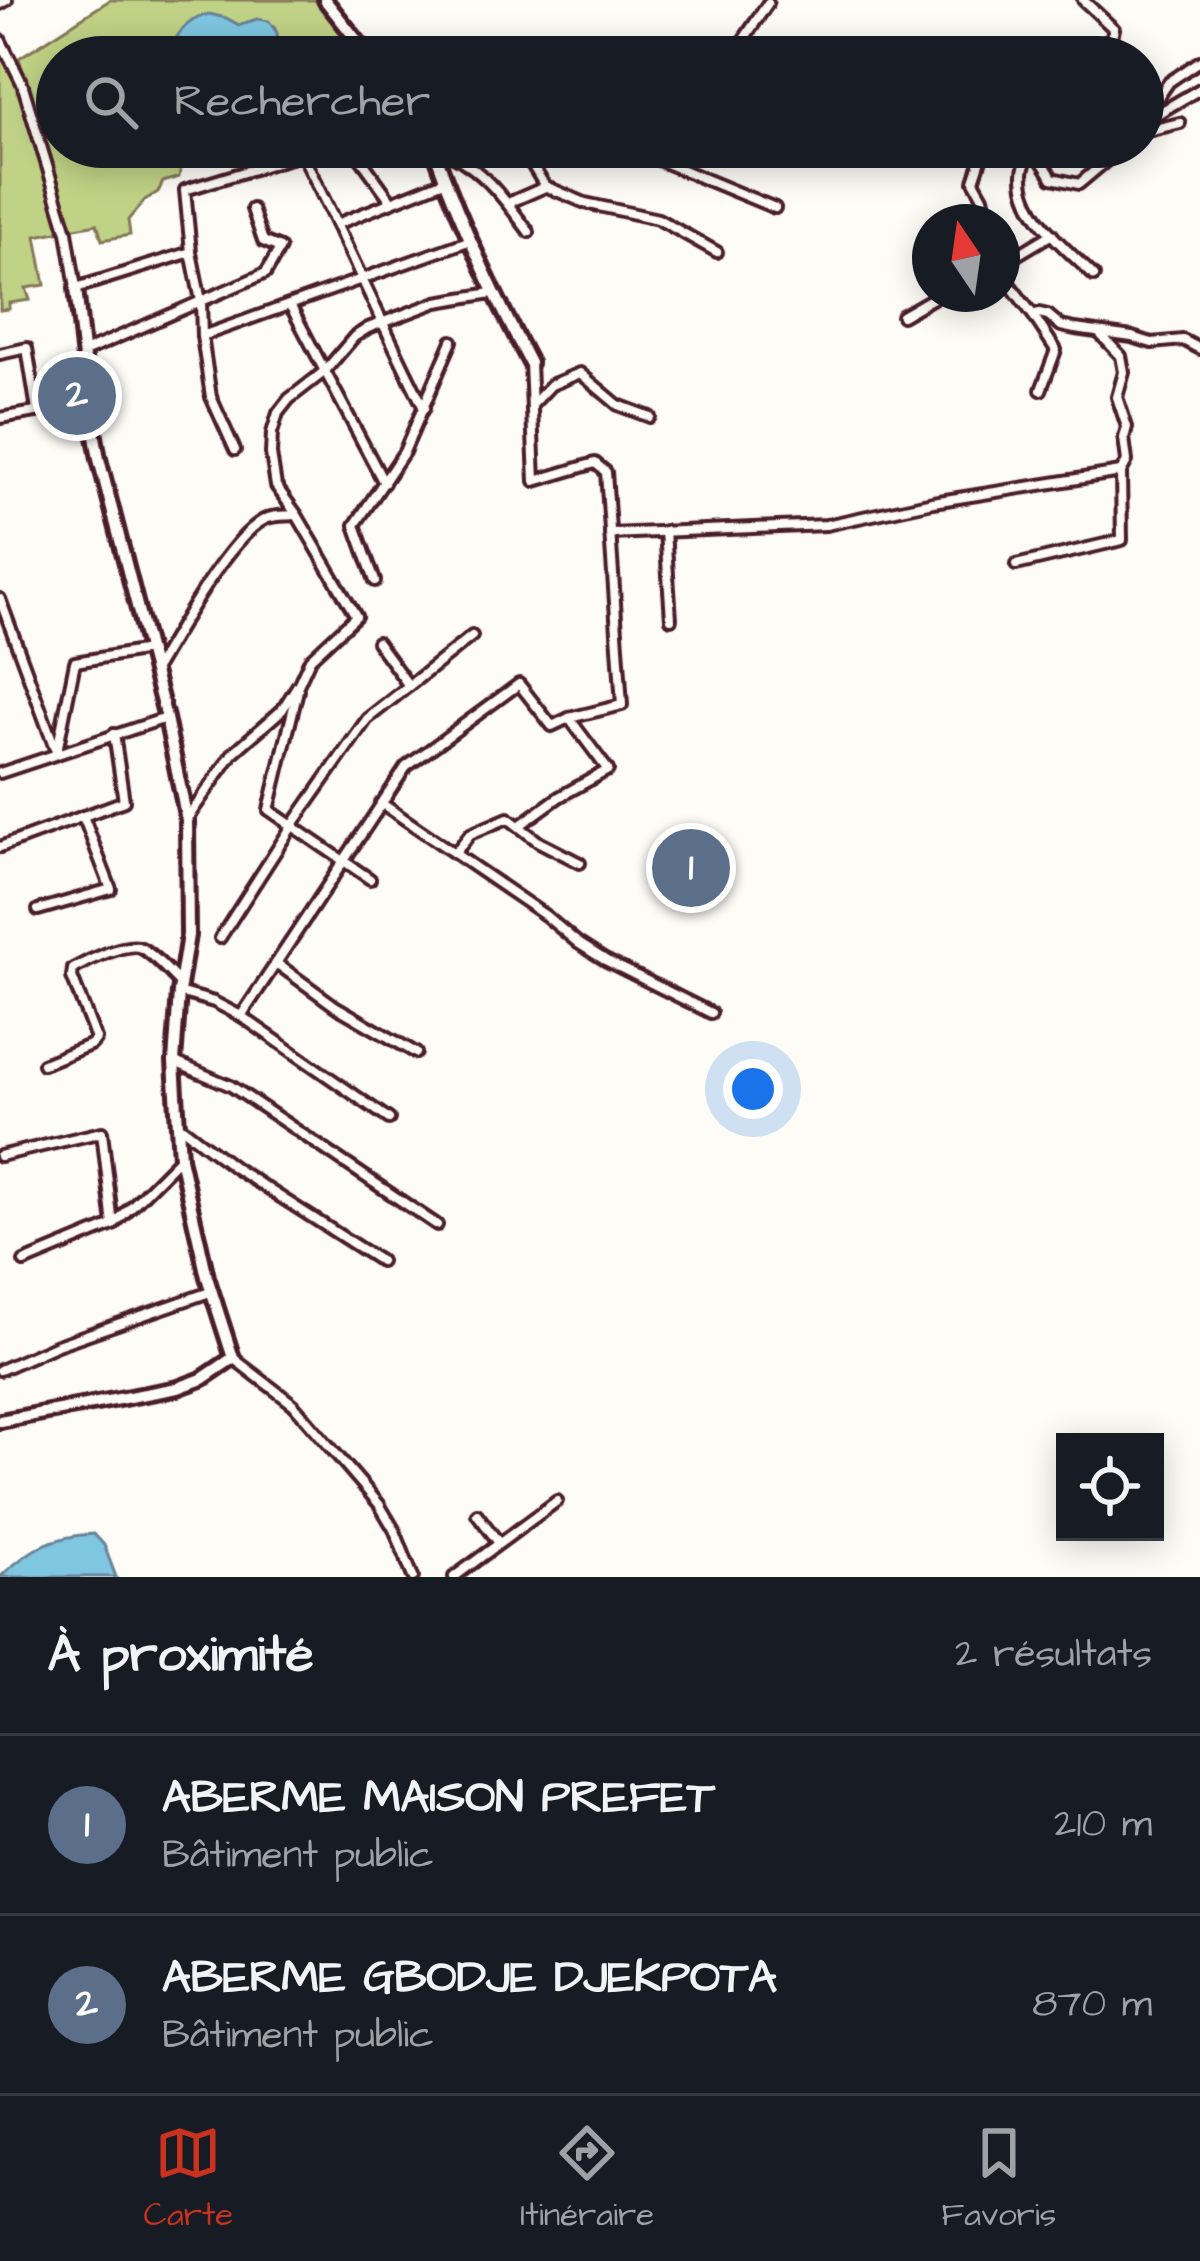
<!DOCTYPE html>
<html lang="fr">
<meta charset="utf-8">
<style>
body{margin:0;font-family:"Architects Daughter",sans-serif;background:#242831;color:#f1f3f6}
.controls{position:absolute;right:36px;bottom:36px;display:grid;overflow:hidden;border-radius:0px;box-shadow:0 6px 30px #0003}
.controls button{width:108px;height:108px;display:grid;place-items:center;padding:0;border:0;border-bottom:3px solid #363941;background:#171b24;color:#f1f3f6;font:60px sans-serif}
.compass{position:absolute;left:912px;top:204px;width:108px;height:108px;border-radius:50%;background:#171b24;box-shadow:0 6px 30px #0003;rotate:347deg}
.you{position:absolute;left:753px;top:1089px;width:42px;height:42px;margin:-30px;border:9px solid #fff;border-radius:50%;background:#1a73e8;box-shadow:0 0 0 18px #1a73e833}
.badge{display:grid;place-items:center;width:78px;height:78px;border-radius:50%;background:#c8321e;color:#fff;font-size:39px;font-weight:700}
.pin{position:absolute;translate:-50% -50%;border:6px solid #fff;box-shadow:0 3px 12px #0006}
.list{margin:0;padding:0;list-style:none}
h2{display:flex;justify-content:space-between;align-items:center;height:156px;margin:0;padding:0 48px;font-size:51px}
h2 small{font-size:39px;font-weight:400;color:#9ea1a6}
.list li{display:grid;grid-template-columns:78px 1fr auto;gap:36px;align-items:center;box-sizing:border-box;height:180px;padding:0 48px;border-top:3px solid #363941}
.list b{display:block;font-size:45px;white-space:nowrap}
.list p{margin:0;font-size:39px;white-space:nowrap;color:#9ea1a6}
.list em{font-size:39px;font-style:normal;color:#9ea1a6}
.icon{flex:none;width:66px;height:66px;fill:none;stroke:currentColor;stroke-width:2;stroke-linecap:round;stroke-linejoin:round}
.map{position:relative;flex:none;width:1200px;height:1577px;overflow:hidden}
.search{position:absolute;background:#171b24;box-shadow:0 6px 30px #0003;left:36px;right:36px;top:36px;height:132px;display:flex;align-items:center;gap:30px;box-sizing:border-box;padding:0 42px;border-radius:66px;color:#9ea1a6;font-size:45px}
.sheet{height:516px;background:#171b24}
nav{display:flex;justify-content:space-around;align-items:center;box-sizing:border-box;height:168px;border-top:3px solid #363941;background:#171b24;font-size:33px;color:#9ea1a6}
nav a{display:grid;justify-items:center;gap:6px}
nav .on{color:#c8321e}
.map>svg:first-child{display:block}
</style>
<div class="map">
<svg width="1200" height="1577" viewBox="0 0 1200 1577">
<rect width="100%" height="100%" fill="#fdfcf7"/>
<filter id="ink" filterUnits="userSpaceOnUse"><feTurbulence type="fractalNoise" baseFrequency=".00833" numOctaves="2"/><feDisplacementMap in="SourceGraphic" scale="24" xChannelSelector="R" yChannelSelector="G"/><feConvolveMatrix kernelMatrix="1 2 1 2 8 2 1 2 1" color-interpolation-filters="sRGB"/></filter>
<g filter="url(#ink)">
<g fill="#c0d286" stroke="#857858" stroke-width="3">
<path d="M110,0h211l43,57h-102c15,-8 19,-15 12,-31l-17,-7 -18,6c-45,-22 -52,-3 -74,32h-108v90h119l-1,4 6,15 -2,11 -16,5 -5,10 -13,8 -17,20 2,15 -28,5 -5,-16 -27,5 -51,-171z"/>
<path d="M0,54l19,30 43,147 -26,5 9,49 -19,3 4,12 -21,3v6l-9,1z"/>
</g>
<g fill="#7fc6e0" stroke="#6a8398" stroke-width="3">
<path d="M209,14l17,4 13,7 18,-6 12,2 8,12 1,12 -16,12h-97c13,-21 17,-36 44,-43z"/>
<path d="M94,1534l10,11 12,32h-116c30,-28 51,-41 94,-43z"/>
</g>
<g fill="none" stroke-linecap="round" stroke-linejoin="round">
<g stroke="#4a1f2b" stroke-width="16">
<g id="minor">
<path d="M1083,0l31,29 -2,8 -28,20"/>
<path d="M0,4l7,-4"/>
<path d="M0,39l22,44 45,149 9,56 115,-36"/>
<path d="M1110,39l12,18"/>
<path d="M732,57l36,-54"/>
<path d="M1143,96l5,10 -1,6 5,5 48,-28"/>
<path d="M1149,111l20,-29 31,-21"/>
<path d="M1143,132l37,-9"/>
<path d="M352,147l40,55"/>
<path d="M521,147l24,39 40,17 73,16 59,33"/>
<path d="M627,147l148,61"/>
<path d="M985,147l-11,34 9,16 6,25"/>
<path d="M1033,147c-4,8 -10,18 -10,27 -2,41 45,76 71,102"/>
<path d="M1034,147c4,12 13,20 18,31l27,6 44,-37"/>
<path d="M435,148c43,14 68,49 94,84"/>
<path d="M303,156c42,84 79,168 121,252"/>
<path d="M660,160l9,-13"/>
<path d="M508,203l37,-16"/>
<path d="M337,224l107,-43"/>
<path d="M1002,264l50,-30"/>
<path d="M1002,274l31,41 6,-2 9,2 13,11 14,3 57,8 20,6 31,-3 17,9"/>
<path d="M290,305l94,178"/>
<path d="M1033,315l23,35 -15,40"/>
<path d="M902,316l38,-22"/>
<path d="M202,336l269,-96"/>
<path d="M84,352l182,-79 14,-25 -17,-7 -11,-32"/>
<path d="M0,354l27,-6 10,62"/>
<path d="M533,404l18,-19 29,-12 38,32 32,12"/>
<path d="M0,418l89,-15"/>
<path d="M235,450l-24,-53 -9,-61 -1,-35 -10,-49 -6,-62 141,-43"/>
<path d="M665,531l6,88"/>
<path d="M610,534l216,-9 107,-23 188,-30"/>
<path d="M1016,565l106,-25 -1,-68 6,-11 -3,-23 3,-11 -10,-30 7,-25 -3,-16 -21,-22"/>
<path d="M375,581l-20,-56 49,-73 48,-111"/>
<path d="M0,599l56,152"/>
<path d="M377,642l32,44"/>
<path d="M155,669c20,-33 78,-139 113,-151 8,-3 19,-2 28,-3"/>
<path d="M298,690l-29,120 101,69"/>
<path d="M57,751l18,-89 73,-12"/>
<path d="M0,773l166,-55"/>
<path d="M381,803l165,113 32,27 27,17 106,53"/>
<path d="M187,819l46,-66 49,-43 17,-27 11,-24 46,-43 -59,-101 -21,-29 -5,-32 1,-21 6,-20 11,-14 36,-28 29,-34 14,-9 69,-26 55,-9"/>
<path d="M519,826l40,-29 49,-27 -39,-52"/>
<path d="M0,847l124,-46 -10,-67"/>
<path d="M455,853l15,-19 38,-16 31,24 41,21"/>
<path d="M38,910l73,-21 -28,-73"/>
<path d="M220,938l72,-112 75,-107 105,-83"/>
<path d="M276,963l59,43 81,47"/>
<path d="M179,992l35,10 27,14 148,103"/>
<path d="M241,1016l165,-249 113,-83 33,42 17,-8 53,-13 -16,-233 -11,-9 -60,18 -5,-118"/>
<path d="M175,1062l56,24 206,139"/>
<path d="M43,1064l49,-20 4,-5 -24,-62 1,-8c14,-8 54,-28 68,-21 14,7 28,25 39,35"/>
<path d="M180,1126l55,42 145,93"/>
<path d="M0,1156l102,-24 11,93"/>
<path d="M24,1262l89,-37 66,-66"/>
<path d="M233,1358l60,46 86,100 16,27 18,46"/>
<path d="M0,1370l57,-25 153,-53"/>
<path d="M477,1514l22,29"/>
<path d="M454,1577l103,-76"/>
</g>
</g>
<g stroke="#4a1f2b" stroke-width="20">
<g id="tertiary">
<path d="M325,0l45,57"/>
<path d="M433,147c27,75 60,146 97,216"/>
<path d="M0,1421l178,-33 24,-9 31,-21 -26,-81 -27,-119 -6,-96 5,-70 9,-57 -1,-115 -21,-102 -67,-259 -10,-56 -13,-115"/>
</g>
</g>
<use href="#minor" stroke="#fdfcf7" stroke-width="8"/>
<use href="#tertiary" stroke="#fdfcf7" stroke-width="10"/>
</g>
</g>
</svg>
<div class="controls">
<button><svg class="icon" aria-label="locate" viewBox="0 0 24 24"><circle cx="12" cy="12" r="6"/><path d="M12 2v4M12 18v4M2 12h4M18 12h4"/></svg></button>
</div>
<svg class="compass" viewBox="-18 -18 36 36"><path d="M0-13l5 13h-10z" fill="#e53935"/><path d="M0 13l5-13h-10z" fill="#9ea1a6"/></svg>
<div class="you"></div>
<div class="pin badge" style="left:691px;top:868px;background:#5c6f8a">1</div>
<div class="pin badge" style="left:77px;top:396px;background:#5c6f8a">2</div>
<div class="search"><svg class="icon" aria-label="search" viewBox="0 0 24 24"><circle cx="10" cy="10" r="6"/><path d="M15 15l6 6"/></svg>Rechercher</div>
</div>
<section class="sheet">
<h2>À proximité<small>2 résultats</small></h2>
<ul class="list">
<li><span class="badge" style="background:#5c6f8a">1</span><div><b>ABERME MAISON PREFET</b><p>Bâtiment public</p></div><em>210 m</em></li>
<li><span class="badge" style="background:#5c6f8a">2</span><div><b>ABERME GBODJE DJEKPOTA</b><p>Bâtiment public</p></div><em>870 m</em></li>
</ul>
</section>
<nav>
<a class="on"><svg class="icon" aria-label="map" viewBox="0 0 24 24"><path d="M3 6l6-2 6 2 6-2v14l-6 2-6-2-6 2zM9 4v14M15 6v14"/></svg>Carte</a>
<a><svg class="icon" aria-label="directions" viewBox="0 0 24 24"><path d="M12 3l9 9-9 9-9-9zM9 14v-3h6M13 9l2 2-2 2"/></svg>Itinéraire</a>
<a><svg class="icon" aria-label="saved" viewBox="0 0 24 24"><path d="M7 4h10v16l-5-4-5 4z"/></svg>Favoris</a>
</nav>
